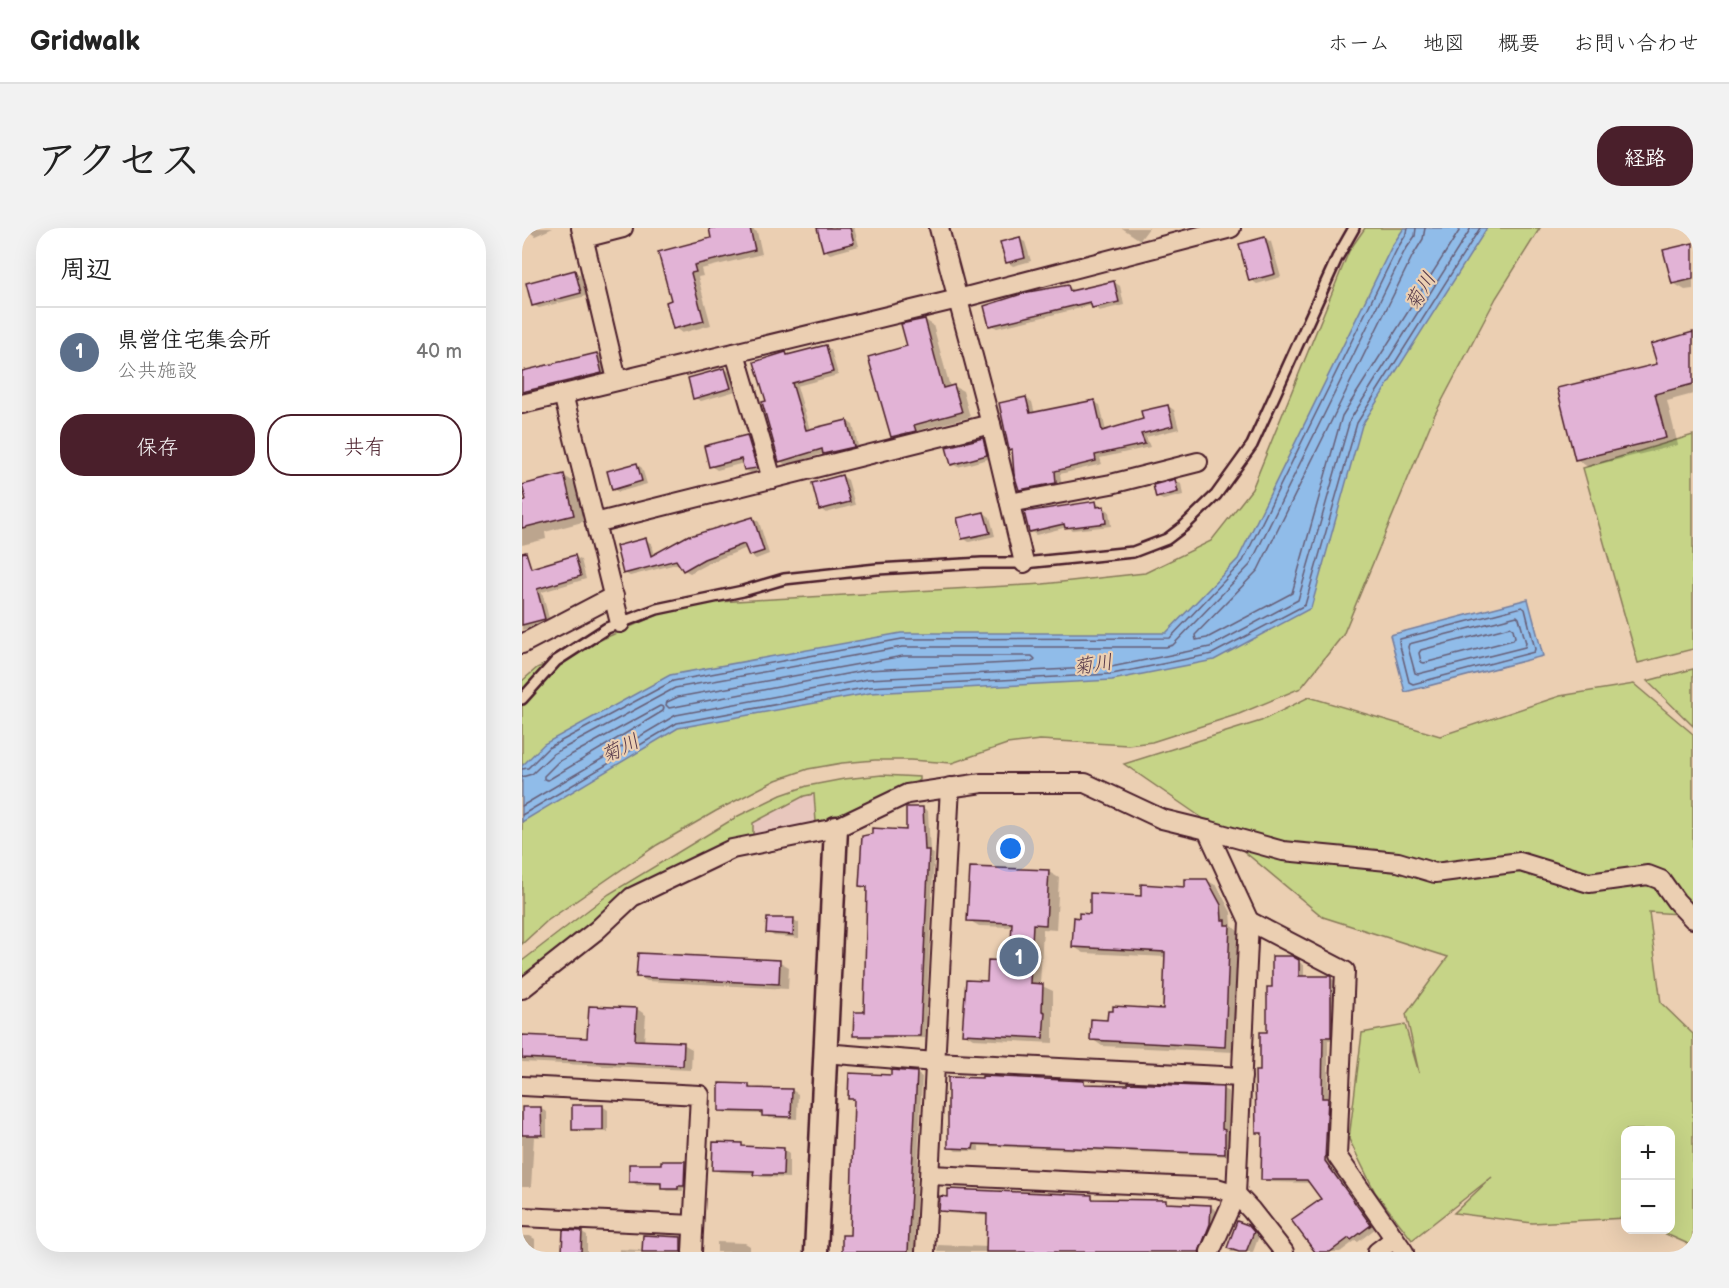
<!DOCTYPE html>
<html lang="ja">
<meta charset="utf-8">
<style>
body{margin:0;font-family:"Balsamiq Sans","Klee One",sans-serif;background:#f2f2f2;color:#222}
.controls{position:absolute;right:18px;bottom:18px;display:grid;overflow:hidden;border-radius:12px;box-shadow:0 6px 24px #0002}
.controls button{width:54px;height:54px;display:grid;place-items:center;padding:0;border:0;border-bottom:2px solid #e0e0e0;background:#fff;color:#222;font:30px sans-serif}
.you{position:absolute;left:489px;top:621px;width:21px;height:21px;margin:-15px;border:4px solid #fff;border-radius:50%;background:#1a73e8;box-shadow:0 0 0 9px #1a73e833}
.badge{display:grid;place-items:center;width:39px;height:39px;border-radius:50%;background:#4a1f2b;color:#fff;font-size:20px;font-weight:700}
.pin{position:absolute;translate:-50% -50%;border:3px solid #fff;box-shadow:0 2px 6px #0006}
.list{margin:0;padding:0;list-style:none}
h2{display:flex;justify-content:space-between;align-items:center;height:78px;margin:0;padding:0 24px;font-size:26px}
h2 small{font-size:20px;font-weight:400;color:#767676}
.list li{display:grid;grid-template-columns:39px 1fr auto;gap:18px;align-items:center;box-sizing:border-box;height:90px;padding:0 24px;border-top:2px solid #e0e0e0}
.list b{display:block;font-size:22px;white-space:nowrap}
.list p{margin:0;font-size:20px;white-space:nowrap;color:#767676}
.list em{font-size:20px;font-style:normal;color:#767676}
.actions{display:flex;gap:12px;padding:18px 24px}
.actions a{flex:1;padding:14px 0;border:2px solid #4a1f2b;border-radius:24px;text-align:center;font-size:21px;color:#4a1f2b}
.actions .main{background:#4a1f2b;color:#fff}
.map{position:relative;flex:none;width:1171px;height:1024px;overflow:hidden;border-radius:24px}
header{display:flex;align-items:center;gap:36px;box-sizing:border-box;height:84px;padding:0 30px;background:#fff;border-bottom:2px solid #e0e0e0}
header strong{font-size:28px}
nav{display:flex;gap:33px;margin-inline-start:auto;font-size:21px}
.intro{display:flex;align-items:center;justify-content:space-between;box-sizing:border-box;height:144px;padding:0 36px}
h1{margin:0;font-size:42px}
.button{padding:15px 27px;border-radius:24px;background:#4a1f2b;color:#fff;font-size:21px;font-weight:700}
main{display:flex;gap:36px;padding:0 36px}
aside{flex:1;background:#fff;border-radius:24px;box-shadow:0 6px 24px #0002}
.map>svg:first-child{display:block}
</style>
<header>
<strong>Gridwalk</strong>
<nav><a>ホーム</a><a>地図</a><a>概要</a><a>お問い合わせ</a></nav>
</header>
<div class="intro"><h1>アクセス</h1><a class="button">経路</a></div>
<main>
<aside>
<h2>周辺<small></small></h2>
<ul class="list">
<li><span class="badge" style="background:#5c6f8a">1</span><div><b>県営住宅集会所</b><p>公共施設</p></div><em>40 m</em></li>
</ul>
<div class="actions"><a class="main">保存</a><a>共有</a></div>
</aside>
<div class="map">
<svg width="1171" height="1024" viewBox="0 0 1171 1024">
<rect width="100%" height="100%" fill="#ebcfb2"/>
<filter id="ink" filterUnits="userSpaceOnUse"><feTurbulence type="fractalNoise" baseFrequency=".0167" numOctaves="2"/><feDisplacementMap in="SourceGraphic" scale="12" xChannelSelector="R" yChannelSelector="G"/><feConvolveMatrix kernelMatrix="1 2 1 2 8 2 1 2 1" color-interpolation-filters="sRGB"/></filter>
<g filter="url(#ink)">
<path fill="#e8c7bd" d="M292,566l2,28 -5,6 -58,11v-16l51,-27z"/>
<g fill="#c6d487" stroke="#887a59" stroke-width="1.5">
<path d="M843,0h175l-44,70 -62,118 -91,219 -42,53 -62,26 -87,28 -24,3 -88,-5 -33,4 -55,19 -42,-3h-35l-33,3 -34,6 -32,11 -60,31 -59,34 -110,76 -25,23v-263l15,-13 145,-64 361,-20 102,-11 66,-32 41,-52 97,-238z"/>
<path d="M1171,207v214l-55,14 -55,-195z"/>
<path d="M1171,441v57l-46,-45z"/>
<path d="M1112,456l59,50v187l-14,-7 -30,-2 12,91 32,31v212l-36,-16h13v-100h-44l-1,88 -93,5 -78,-10 38,-36 -80,63 -37,-48 -26,-53 13,-106 43,-8 14,48 -13,-59 42,-57 -125,-40 -112,-93 -87,-60 137,-43 48,-24 131,39 120,-40z"/>
<path d="M360,547l38,2v3c-32,17 -68,38 -104,42l-2,-28 -10,2 -51,27v16l-43,12 -188,135v-25l87,-67 129,-78 43,-21 26,-9 37,-7z"/>
</g>
<g fill="#90bce9" stroke="#747d9d" stroke-width="1.5">
<path d="M882,0h83l-125,197 -51,183 -97,52 -102,20 -242,13 -192,35 -156,94v-56l22,-22 126,-69 231,-42h265l72,-74 154,-313z"/>
<path d="M1006,371l15,57 -138,36 -15,-57z"/>
</g>
<g fill="#0003">
<path d="M0,0h31l-18,8 -5,-4 -8,3z"/>
<path d="M189,0h39l7,4 5,22 -61,15 2,7 -5,1 13,48 -29,8 -7,-5 -2,-26 -13,-49 53,-14z"/>
<path d="M296,0h36l5,18 -29,8 -5,-4z"/>
<path d="M600,0h27l-9,12z"/>
<path d="M743,10l6,4 10,35 -24,7 -6,-4z"/>
<path d="M497,11l6,3 6,19 -18,5 -6,-4z"/>
<path d="M1171,17v44l-8,1 -12,-7 -8,-31z"/>
<path d="M53,44l6,3 5,21 -47,12 -6,-3z"/>
<path d="M592,54l6,4 4,19 -25,6 -6,-6 -96,23 -6,-3 77,-39 6,5z"/>
<path d="M403,92l8,5 17,62 4,-1 9,5 7,26 -48,12 2,7 -23,5 -9,-5z"/>
<path d="M1171,106v60l-26,7 11,44 -90,22 -12,-8 82,-94 -5,-20z"/>
<path d="M303,118l6,4 7,25 -41,11 13,44 37,-9 6,4 6,25 -28,7 -6,-4 -39,12 -6,-4 -12,-59 18,-48 4,1z"/>
<path d="M75,126l6,4 5,18 -86,22v-25z"/>
<path d="M203,141l6,4 5,18 -35,10 -6,-3z"/>
<path d="M504,170l6,4 3,12 59,-12 6,3 6,26 38,-11 24,-14 6,4 5,19 -33,8 4,10 -50,11 2,6 -42,10 2,12 -35,6 -6,-3 -7,-38 -4,-2z"/>
<path d="M225,208l6,4 9,30 -11,3 -6,-3 -1,-7 -27,7 -6,-4z"/>
<path d="M460,211l6,4 4,15 -34,9 -6,-3z"/>
<path d="M115,236l5,4 5,16 -28,8 -6,-3z"/>
<path d="M42,248l12,7 10,38 -41,11 1,7 -24,6v-42z"/>
<path d="M320,248l6,4 7,25 -29,8 -6,-4z"/>
<path d="M653,253l6,3 2,11 -20,5 -6,-3z"/>
<path d="M574,275l13,8 2,15 -39,4 -5,-3 -31,8 -6,-4z"/>
<path d="M462,285l6,4 5,19 -26,6 -6,-4z"/>
<path d="M231,290l6,4 10,32 -13,5 -6,-4 -3,-7 -36,14 -21,11 -6,-3 -4,-7 -50,13 -6,-3 22,-33 6,4 3,12z"/>
<path d="M53,329l6,3 5,19 -44,13 8,30 -28,8v-58z"/>
<path d="M401,580l5,3 2,41 4,2 -9,184h-65l-6,-3 11,-21 3,-125 -7,-3 46,-55z"/>
<path d="M527,644l10,6 -3,52 -13,-1 -3,56 13,6v52l-80,-4 -10,-6 25,-50 24,-20 1,-36 -34,-1 -10,-6z"/>
<path d="M684,652l11,6 14,26 1,14 8,7 -5,119 -133,-6 -10,-7 17,-17 56,-12 1,-53 -82,-4 -10,-6 17,-31 52,-18 43,-10z"/>
<path d="M272,692l5,3v15l-25,-2 -6,-4z"/>
<path d="M117,726l141,8 9,5 -1,22 -141,-8 -9,-5z"/>
<path d="M770,730l12,7v13h26l6,3v59h-8v59l5,4 -2,63 45,62 -18,14 -3,-1 -15,11h-23l6,-53 -13,-16 -41,-1 -6,-3v-43l-5,-4 3,-60 12,-83z"/>
<path d="M115,781l9,6 -2,27 39,2 9,5 -1,21 -169,-8v-26l67,3z"/>
<path d="M394,845l6,4 -8,167 6,4v4h-77l8,-15 5,-135 -7,-4 44,-22z"/>
<path d="M562,854l5,4 134,3 6,3 -1,41 3,1 -1,22 -251,-10v5h-23l-6,-4z"/>
<path d="M226,857l6,4 38,1 6,4 -1,25 -28,-1 -7,-4 -36,-1 -6,-3z"/>
<path d="M80,878l6,4v22h-28l-6,-3z"/>
<path d="M19,881l6,3v25h-13l-3,50h-9v-76z"/>
<path d="M192,916l28,1 6,3 35,1 6,4v25l-28,-1 -7,-3 -34,-2 -6,-3z"/>
<path d="M141,934l22,1 6,3 -1,22h-7v3h-15l-6,-3v-3h-25l-6,-4 32,-16z"/>
<path d="M569,969l7,3 68,2 5,3 39,1 6,4v18l-7,15h-19v9h-253l1,-7 50,2 1,-31 -42,-3 -6,-3z"/>
<path d="M726,998l11,10 -6,16h-23z"/>
<path d="M60,1005l5,3v16h-24z"/>
<path d="M0,1008h8l5,3v13h-13z"/>
<path d="M122,1009l37,2 6,3v10h-43z"/>
<path d="M195,1014l28,1 5,3v6h-33z"/>
<path d="M97,1021l20,1 4,2h-24z"/>
</g>
<g fill="none" stroke-linecap="round" stroke-linejoin="round">
<g stroke="#665e77" stroke-width="1.5">
<path d="M903,0l-2,11 -11,18 -154,313 -63,65 1,5 11,-2 85,-45 50,-177 119,-188"/>
<path d="M1000,379l3,2 10,40 -1,3 -121,32 -4,-2 -10,-40 1,-3z"/>
<path d="M995,388l2,2 7,25 -1,4 -107,27 -3,-1 -7,-26 1,-3z"/>
<path d="M988,399l3,2 2,8 -2,3 -89,23 -3,-1 -2,-9 2,-3z"/>
<path d="M381,428h129l3,3 -3,3 -165,8 -198,38 -3,-3 1,-3 11,-5z"/>
<path d="M138,478l4,1 -1,4 -115,69 -4,-1v-3l14,-14z"/>
<path d="M0,541l6,-1 20,-20 125,-67 229,-42 268,-1 73,-77 154,-312 10,-16 1,-5"/>
<path d="M0,549l10,-3 21,-20 122,-66 227,-41h264l7,-2 77,-80 154,-313 11,-16 1,-8"/>
<path d="M0,578l154,-91 192,-36 243,-12 99,-20 88,-47 52,-180 121,-192"/>
<path d="M0,587l155,-92 192,-36 243,-13 100,-20 93,-49 52,-182 123,-195"/>
</g>
</g>
<g fill="#e2b3d6" stroke="#4a1f2b" stroke-width="1.5">
<path d="M187,0h41l5,22 -61,15 2,7 -5,1 13,48 -31,8 -7,-27 5,-2 -13,-48 53,-14z"/>
<path d="M295,0h33l4,15 -31,8z"/>
<path d="M498,9l5,21 -19,5 -6,-21z"/>
<path d="M743,9l10,37 -26,7 -10,-37z"/>
<path d="M1171,15v36l-21,5 -9,-34z"/>
<path d="M53,42l6,23 -49,13 -6,-23z"/>
<path d="M592,53l5,21 -27,6 -2,-6 -101,24 -5,-20 44,-14 40,-7 2,6z"/>
<path d="M403,91l18,69 11,-3 8,27 -48,13 2,6 -25,6 -23,-80 39,-11 -6,-22z"/>
<path d="M1171,104v52l-38,10 11,44 -91,22 -18,-72 100,-24 -6,-20z"/>
<path d="M304,117l7,27 -41,11 14,47 41,-10 7,27 -31,7 -1,-5 -43,13 -17,-60 4,-1 -12,-39 32,-10 1,3z"/>
<path d="M75,125l5,20 -80,19v-21z"/>
<path d="M203,140l6,20 -38,11 -5,-21z"/>
<path d="M504,169l4,16 65,-13 7,31 41,-12 -2,-8 27,-6 5,21 -32,8 4,10 -50,11 1,6 -41,10 1,12 -37,7 -5,-16 -2,-25 -3,1 -10,-47z"/>
<path d="M225,207l10,33 -13,2 -3,-11 -32,8 -5,-21z"/>
<path d="M461,210l4,17 -36,10 -5,-18z"/>
<path d="M115,235l5,18 -30,9 -5,-19z"/>
<path d="M42,246l10,41 -52,13v-27l4,-1 -4,-15z"/>
<path d="M320,247l8,27 -31,8 -7,-27z"/>
<path d="M653,251l3,13 -22,6 -3,-13z"/>
<path d="M574,273l1,6 7,-1 2,17 -41,5 -1,-4 -35,8 -5,-20z"/>
<path d="M462,284l6,21 -28,6 -5,-21z"/>
<path d="M231,289l11,34 -15,5 -5,-12 -40,15 -21,12 -7,-11 -53,14 -7,-28 30,-8 5,18 38,-21 1,1z"/>
<path d="M4,324l5,16 44,-13 6,21 -44,13 8,30 -23,6v-72z"/>
<path d="M384,579h17l2,43h4l-9,186h-67l1,-24h10l3,-125 -8,-1 3,-50 10,-2v-6l34,2z"/>
<path d="M448,639l79,3 -3,55 -13,-1 -3,59 13,1 -1,27 3,1 -2,26 -81,-4 4,-54 21,1 1,-21 22,1 2,-38 -45,-2z"/>
<path d="M663,651h22l14,26 1,15h3v5h5l-5,122 -135,-7 1,-21 16,1 1,-9h5v-5l50,3 2,-57 -93,-5 2,-30 5,1v-5l11,1v-21l51,3v-12l44,3z"/>
<path d="M245,690h27l-1,17 -27,-2z"/>
<path d="M116,725l142,7 -1,24 -143,-7z"/>
<path d="M750,728h20l7,4v16h32v61h-8l-1,61h6l-3,63 46,64 -20,15 -2,-2 -19,14h-15l-24,-32 30,-21 -14,-19h-46l1,-47h-6l-1,-62h5v-39h7v-45h5z"/>
<path d="M67,778l48,2 -2,32 49,2 -1,24 -161,-8v-23l65,3z"/>
<path d="M369,842l26,2 -9,180h-66v-17h8l4,-136h-6l1,-26 42,2z"/>
<path d="M460,848l102,5v3l44,1v-2l95,4 -1,42 3,1v24l-251,-10 -1,5 -25,-1v-71l34,1z"/>
<path d="M197,855l30,1v4l43,1 -1,28 -29,-1v-4l-43,-1z"/>
<rect x="50" y="877" width="31" height="25"/>
<path d="M0,879h19l1,28h-20z"/>
<path d="M191,914l29,1v3l42,2 -1,27h-30l1,-4 -42,-1z"/>
<path d="M139,933h24l-1,25h-6v3h-17v-6l-32,-1v-18h32z"/>
<path d="M426,961l144,6v4l74,1v3l45,2 -1,19 -11,28h-213l1,-38 -48,-3 1,-15 8,1z"/>
<path d="M715,993l11,4 6,7 -8,20h-7l-12,-4z"/>
<path d="M41,1002l19,1 -1,21h-19z"/>
<path d="M121,1007l38,2v15h-39z"/>
</g>
<g fill="none" stroke-linecap="round" stroke-linejoin="round">
<g stroke="#4a1f2b" stroke-width="14">
<path id="service" d="M0,471l34,-38 51,-33 50,-19 86,-18 41,-12 93,-10 105,-6h42l109,-11 34,-13 17,-13 32,-31 36,-50 85,-187 17,-30"/>
</g>
<g stroke="#4a1f2b" stroke-width="22">
<g id="minor">
<path d="M59,0l36,152"/>
<path d="M417,0l52,196 33,139"/>
<path d="M62,10l39,-10"/>
<path d="M213,125l37,126"/>
<path d="M41,166l57,229"/>
<path d="M0,176l436,-105 273,-71"/>
<path d="M488,275l101,-19 87,-22"/>
<path d="M73,295l396,-99"/>
<path d="M0,416l92,-48"/>
<path d="M685,602l76,21 115,11 37,11 85,-11 69,21 59,-8 13,5 15,21 17,18"/>
<path d="M727,693l96,50 -8,185 67,96"/>
<path d="M0,761l75,-59 35,-33 100,-48 104,-21 71,-34 75,-11h103l77,36 45,11 42,91 -13,273 -26,58"/>
<path d="M302,825l111,9 307,15"/>
<path d="M0,858l178,9 -8,157"/>
<path d="M408,947l287,13 19,6 15,16 33,42"/>
<path d="M0,989l171,8"/>
<path d="M403,1024l25,-465"/>
<path d="M855,1024l17,-13"/>
</g>
</g>
<g stroke="#4a1f2b" stroke-width="27">
<path id="tertiary" d="M294,1024l20,-424"/>
</g>
<use href="#service" stroke="#ebcfb2" stroke-width="9"/>
<use href="#minor" stroke="#ebcfb2" stroke-width="18"/>
<use href="#tertiary" stroke="#ebcfb2" stroke-width="22"/>
</g>
</g>
<g text-anchor="middle" stroke-width="4.5" stroke-linejoin="round" paint-order="stroke">
<g font-size="20" font-style="italic" fill="#543748" stroke="#ebcfb2">
<text transform="translate(898 63) rotate(-59)" y="7">菊川</text>
<text transform="translate(571 436) rotate(-9)" y="7">菊川</text>
<text transform="translate(98 520) rotate(-26)" y="7">菊川</text>
</g>
</g>
</svg>
<div class="controls">
<button>+</button>
<button>−</button>
</div>
<div class="you"></div>
<div class="pin badge" style="left:497px;top:729px;background:#5c6f8a">1</div>
</div>
</main>
